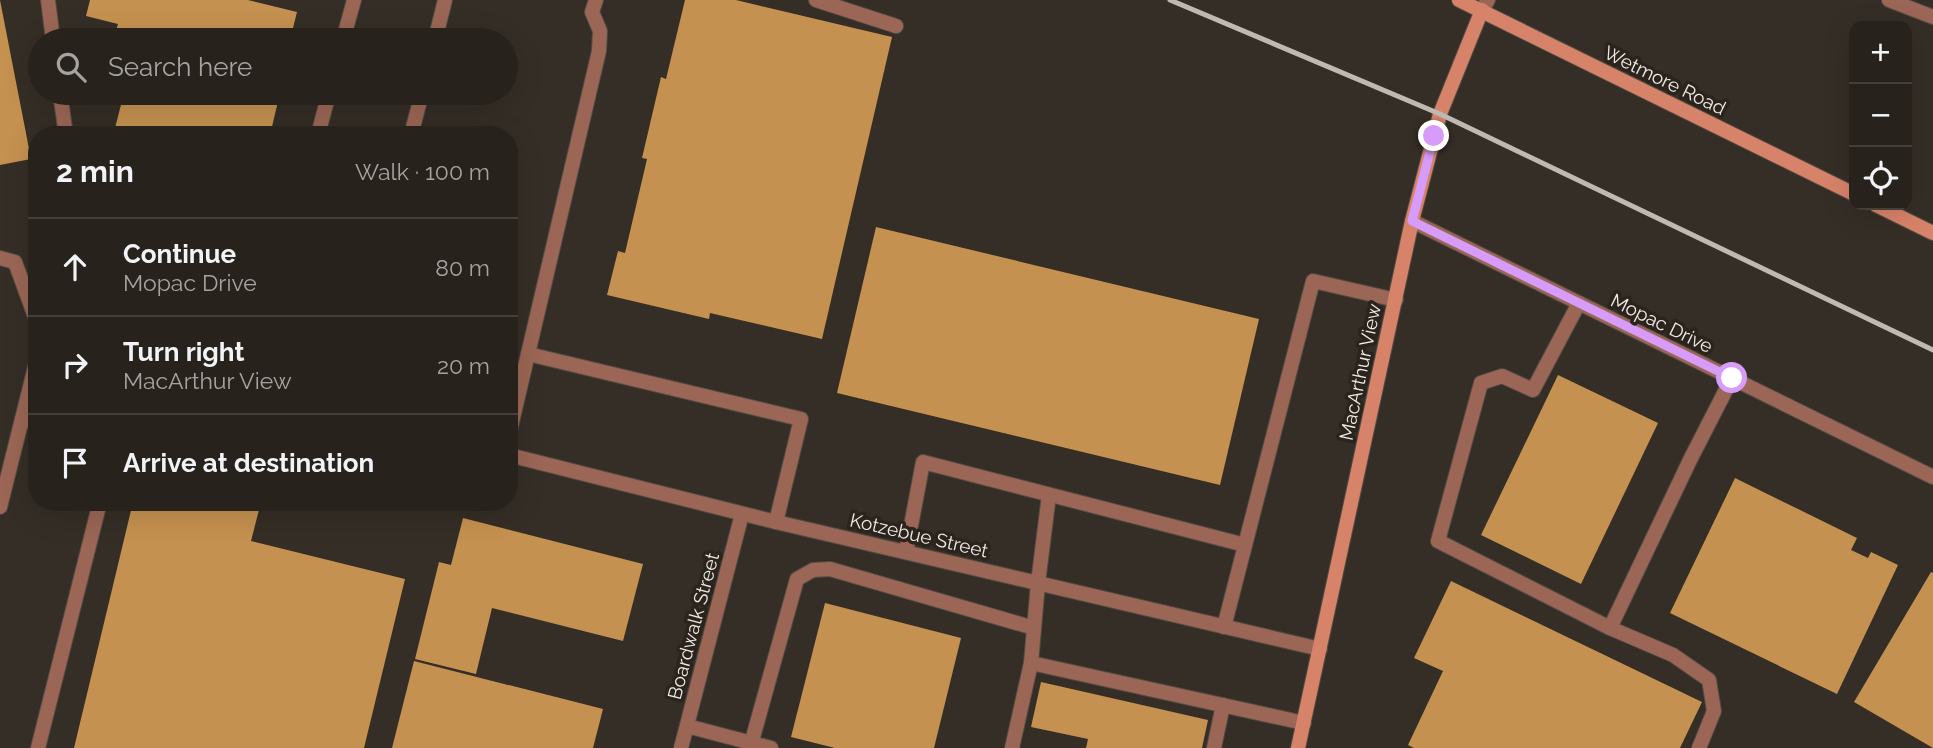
<!DOCTYPE html>
<meta charset="utf-8">
<style>
body{margin:0;font-family:Raleway,sans-serif;background:#342f29;color:#f1f3f6}
.controls{position:absolute;right:21px;top:21px;display:grid;overflow:hidden;border-radius:14px;box-shadow:0 7px 28px #0002}
.controls button{width:63px;height:63px;display:grid;place-items:center;padding:0;border:0;border-bottom:2px solid #443f3b;background:#28221c;color:#f1f3f6;font:35px sans-serif}
.stop{position:absolute;width:21px;height:21px;margin:-16px;border:5px solid #d79bf9;border-radius:50%;background:#fff}
.stop.end{background:#d79bf9;border-color:#fff;box-shadow:0 2px 7px #0008}
.list{margin:0;padding:0;list-style:none}
h2{display:flex;justify-content:space-between;align-items:center;height:91px;margin:0;padding:0 28px;font-size:30px}
h2 small{font-size:23px;font-weight:400;color:#a5a4a3}
.list li{display:grid;grid-template-columns:46px 1fr auto;gap:21px;align-items:center;box-sizing:border-box;height:98px;padding:0 28px;border-top:2px solid #443f3b}
.list b{display:block;font-size:26px;white-space:nowrap}
.list p{margin:0;font-size:23px;white-space:nowrap;color:#a5a4a3}
.list em{font-size:23px;font-style:normal;color:#a5a4a3}
.icon{flex:none;width:38px;height:38px;fill:none;stroke:currentColor;stroke-width:2;stroke-linecap:round;stroke-linejoin:round}
.map{position:relative;flex:none;width:1933px;height:748px;overflow:hidden}
.search{position:absolute;background:#28221c;box-shadow:0 7px 28px #0002;left:28px;top:28px;width:490px;height:77px;display:flex;align-items:center;gap:18px;box-sizing:border-box;padding:0 24px;border-radius:38px;color:#a5a4a3;font-size:26px}
.panel{position:absolute;background:#28221c;box-shadow:0 7px 28px #0002;left:28px;top:126px;width:490px;height:385px;border-radius:28px}
.map>svg:first-child{display:block}
</style>
<div class="map">
<svg width="1933" height="748" viewBox="0 0 1933 748">
<rect width="100%" height="100%" fill="#352e26"/>
<g fill="#c59150">
<path d="M0,0l31,159 -31,6z"/>
<path d="M90,0h158l49,12 -7,28h-177l5,-16 -32,-8z"/>
<path d="M685,0h51l156,37 -70,302 -112,-26 -1,6 -102,-24 11,-44 7,2 22,-94 -5,-1 19,-81 5,2z"/>
<path d="M124,93h156l-10,42h-142l-14,-3z"/>
<path d="M876,227l383,92 -39,166 -383,-92z"/>
<path d="M1558,375l100,48 -77,161 -100,-49z"/>
<path d="M1735,478l122,60 -6,12 17,8 3,-6 27,13 -61,129 -167,-81z"/>
<path d="M133,502h128l-10,39 154,38 -41,169h-290z"/>
<path d="M463,518l180,46 -20,77 -131,-33 -16,66 -61,-15 24,-97 12,3z"/>
<path d="M1931,572l2,1v175l-79,-46z"/>
<path d="M1451,581l251,121 -22,46h-266l-6,-3 35,-74 -29,-13z"/>
<path d="M825,603l136,35 -27,110h-99l-44,-11z"/>
<path d="M414,661l189,48 -10,39h-201z"/>
<path d="M1041,682l167,38 -6,28h-116l2,-9 -57,-12z"/>
</g>
<g fill="none" stroke-linecap="round" stroke-linejoin="round">
<g stroke="#534c45" stroke-width="16">
<g id="lane">
<path d="M48,0l5,40"/>
<path d="M816,0l80,26"/>
<path d="M1889,0l44,17"/>
<path d="M1482,10l6,-10"/>
<path d="M343,40l11,-40"/>
<path d="M435,40l10,-40"/>
<path d="M60,93l6,42"/>
<path d="M318,135l11,-42"/>
<path d="M411,135l11,-42"/>
<path d="M0,258l15,4 22,60"/>
<path d="M1579,303l-46,87 -31,-14 -21,7 -43,158 172,87 63,27 36,25 5,31 -15,37"/>
<path d="M528,354l273,65 -25,103"/>
<path d="M22,419l15,4"/>
<path d="M509,435l90,-384 1,-20 -8,-19 4,-12"/>
<path d="M906,552l17,-90 322,83"/>
<path d="M1224,627l89,-346 83,19"/>
<path d="M1610,628l80,-168 42,-82"/>
<path d="M1031,663l7,-80 11,-88"/>
<path d="M687,726l84,22"/>
<path d="M38,748l62,-246"/>
<path d="M750,748l47,-169 16,-9 17,-1 204,59"/>
<path d="M1012,748l19,-85 273,60"/>
<path d="M1214,748l9,-43"/>
</g>
</g>
<g stroke="#534c45" stroke-width="16">
<g id="street">
<path d="M1412,221l521,256"/>
<path d="M509,455l267,67 544,127"/>
<path d="M0,507l37,-148"/>
<path d="M681,748l61,-234"/>
</g>
</g>
<g stroke="#534c45" stroke-width="16">
<g id="secondary">
<path d="M1459,0l395,194"/>
<path d="M1876,205l57,28"/>
<path d="M1298,748l114,-527 28,-107 42,-104"/>
</g>
</g>
<use href="#lane" stroke="#9b6655" stroke-width="14"/>
<use href="#street" stroke="#9b6655" stroke-width="14"/>
<use href="#secondary" stroke="#d78369" stroke-width="14"/>
<path stroke="#beb9b3" stroke-width="5" d="M1170,0l270,114 493,236"/>
</g>
<g fill="none" stroke-linecap="round" stroke-linejoin="round">
<path stroke="#d79bf9" stroke-width="9" d="M1434,136l-22,85 320,157"/>
</g>
<g text-anchor="middle" stroke-width="7" stroke-linejoin="round" paint-order="stroke">
<g font-size="19" fill="#efeae5" stroke="#2b241c">
<text transform="translate(1665 80) rotate(26)" y="7">Wetmore Road</text>
<text transform="translate(1662 323) rotate(26)" y="7">Mopac Drive</text>
<text transform="translate(1360 372) rotate(-78)" y="7">MacArthur View</text>
<text transform="translate(919 535) rotate(13)" y="7">Kotzebue Street</text>
<text transform="translate(693 626) rotate(-75)" y="7">Boardwalk Street</text>
</g>
</g>
</svg>
<div class="controls">
<button>+</button>
<button>−</button>
<button><svg class="icon" aria-label="locate" viewBox="0 0 24 24"><circle cx="12" cy="12" r="6"/><path d="M12 2v4M12 18v4M2 12h4M18 12h4"/></svg></button>
</div>
<div class="stop" style="left:1732px;top:378px"></div>
<div class="stop end" style="left:1434px;top:136px"></div>
<div class="search"><svg class="icon" aria-label="search" viewBox="0 0 24 24"><circle cx="10" cy="10" r="6"/><path d="M15 15l6 6"/></svg>Search here</div>
<section class="panel">
<h2>2 min<small>Walk · 100 m</small></h2>
<ul class="list">
<li><svg class="icon" aria-label="ahead" viewBox="0 0 24 24"><path d="M12 20V5M6 11l6-6 6 6"/></svg><div><b>Continue</b><p>Mopac Drive</p></div><em>80 m</em></li>
<li><svg class="icon" aria-label="right" viewBox="0 0 24 24"><path d="M7 20v-9h11M14 6l5 5-5 5"/></svg><div><b>Turn right</b><p>MacArthur View</p></div><em>20 m</em></li>
<li><svg class="icon" aria-label="arrive" viewBox="0 0 24 24"><path d="M6 21V4h12l-3 4 3 4H6"/></svg><div><b>Arrive at destination</b></div></li>
</ul>
</section>
</div>
